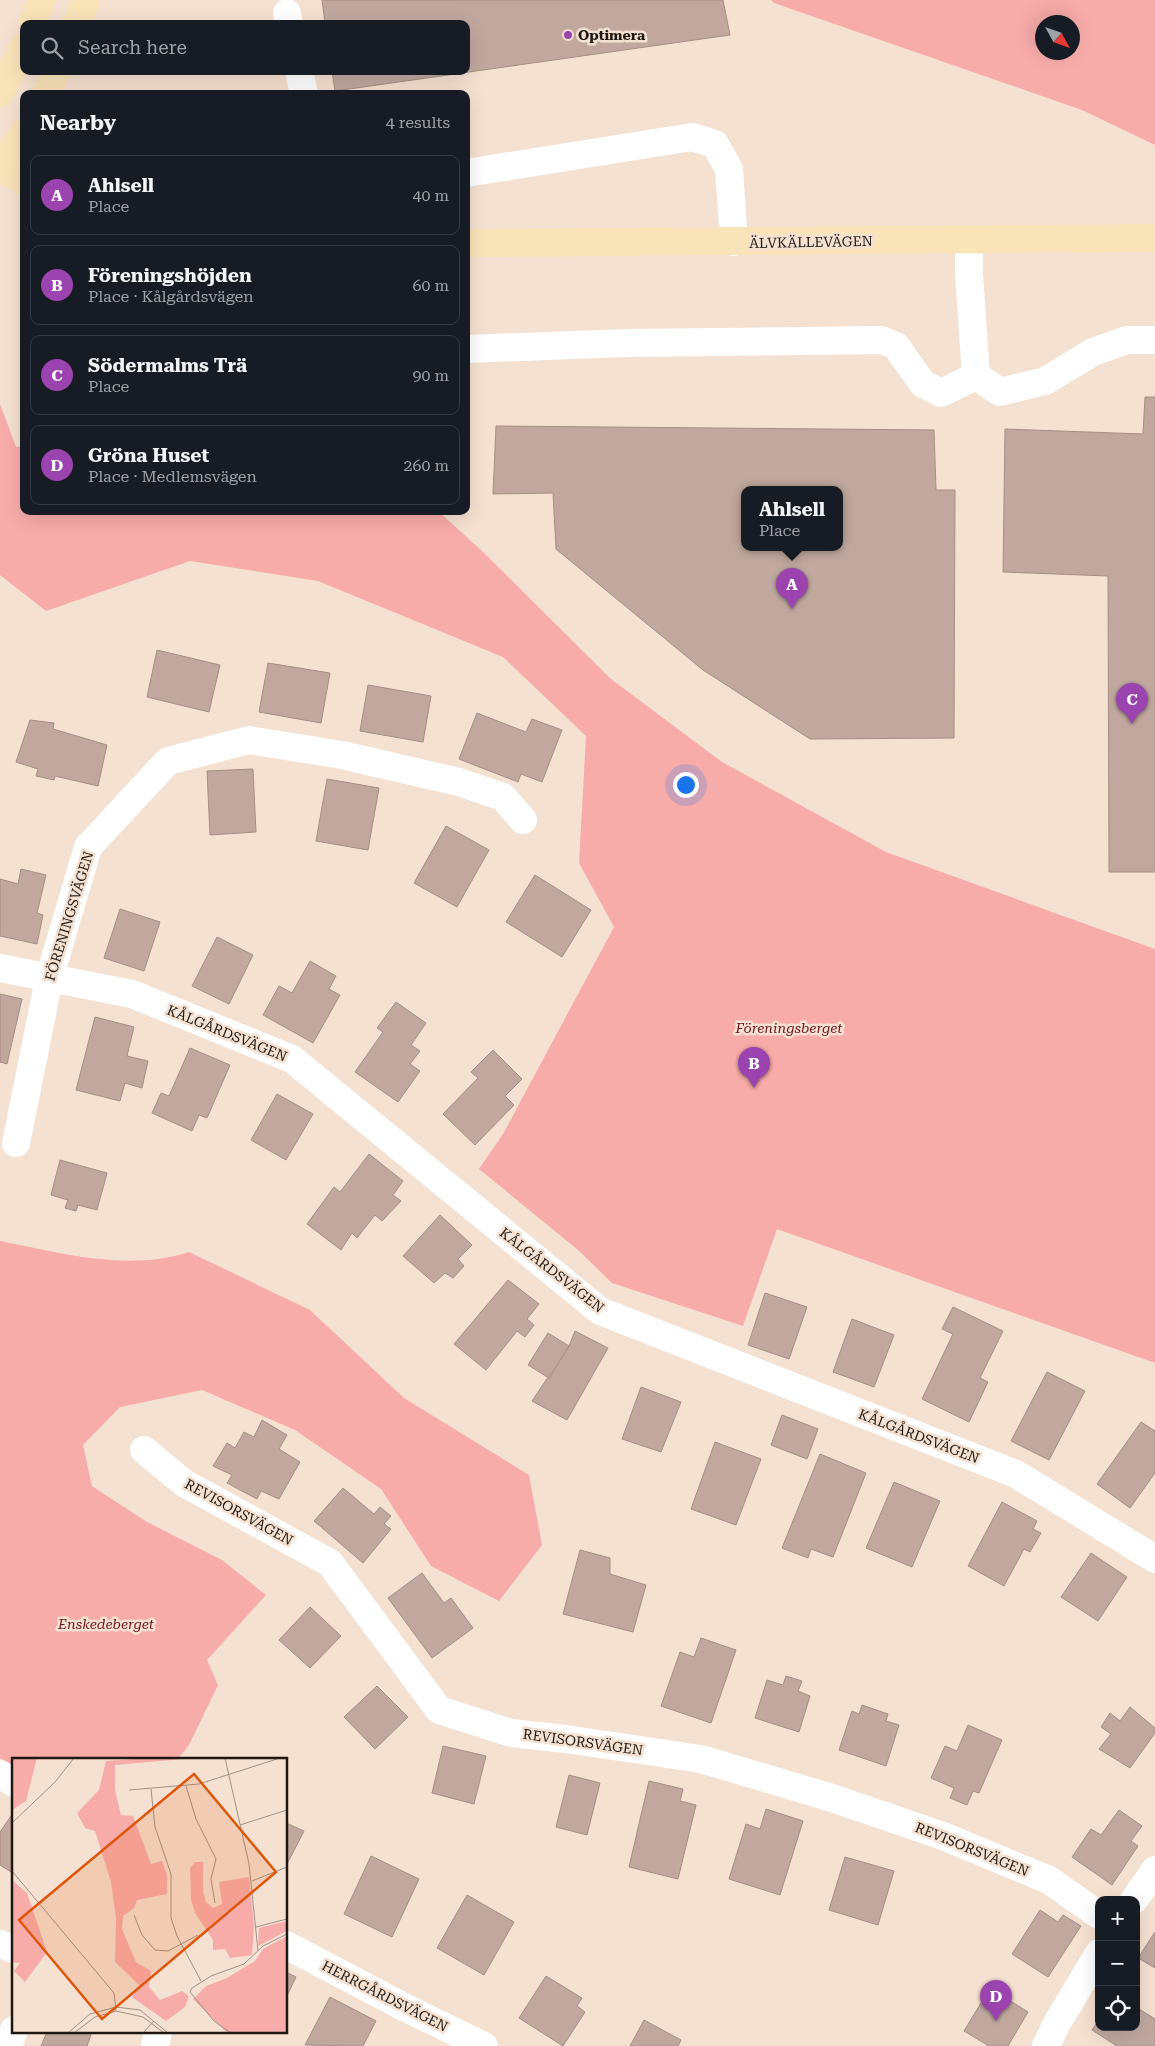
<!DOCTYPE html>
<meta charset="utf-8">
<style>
body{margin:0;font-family:"Roboto Serif",serif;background:#20242c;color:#f1f3f6}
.controls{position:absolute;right:15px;bottom:15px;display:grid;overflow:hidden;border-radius:10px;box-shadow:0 5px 20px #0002}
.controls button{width:45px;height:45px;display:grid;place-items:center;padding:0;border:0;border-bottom:1px solid #363941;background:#171b24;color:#f1f3f6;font:25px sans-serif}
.compass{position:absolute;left:1035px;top:15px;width:45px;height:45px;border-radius:50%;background:#171b24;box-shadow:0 5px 20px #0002;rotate:130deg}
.you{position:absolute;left:685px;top:784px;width:18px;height:18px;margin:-12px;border:4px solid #fff;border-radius:50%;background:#1a73e8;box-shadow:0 0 0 8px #1a73e833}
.badge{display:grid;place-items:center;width:32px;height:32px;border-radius:50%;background:#9b43af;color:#fff;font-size:16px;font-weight:700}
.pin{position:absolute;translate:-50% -41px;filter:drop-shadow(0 1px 2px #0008)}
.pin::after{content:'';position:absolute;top:26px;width:18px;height:15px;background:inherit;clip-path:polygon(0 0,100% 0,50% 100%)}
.popup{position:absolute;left:741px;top:486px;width:102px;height:65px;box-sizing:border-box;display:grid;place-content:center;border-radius:10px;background:#171b24;filter:drop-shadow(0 1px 4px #0005);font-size:16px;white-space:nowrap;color:#9ea1a6}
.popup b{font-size:19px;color:#f1f3f6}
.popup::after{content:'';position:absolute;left:50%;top:100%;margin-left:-10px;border:10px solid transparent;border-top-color:#171b24}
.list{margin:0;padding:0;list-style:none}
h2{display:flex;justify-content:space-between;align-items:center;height:65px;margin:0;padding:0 20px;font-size:21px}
h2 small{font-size:16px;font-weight:400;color:#9ea1a6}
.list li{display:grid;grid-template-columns:32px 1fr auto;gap:15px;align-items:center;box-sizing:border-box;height:80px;margin:0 10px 10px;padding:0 10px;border:1px solid #363941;border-radius:10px}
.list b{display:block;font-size:19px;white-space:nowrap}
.list p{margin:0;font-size:16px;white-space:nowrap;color:#9ea1a6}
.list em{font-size:16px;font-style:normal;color:#9ea1a6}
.icon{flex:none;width:28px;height:28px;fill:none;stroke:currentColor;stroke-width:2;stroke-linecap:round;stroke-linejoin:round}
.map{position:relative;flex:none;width:1155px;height:2046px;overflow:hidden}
.search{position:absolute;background:#171b24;box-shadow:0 5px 20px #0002;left:20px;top:20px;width:450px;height:55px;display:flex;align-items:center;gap:12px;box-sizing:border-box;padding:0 18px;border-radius:10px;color:#9ea1a6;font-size:19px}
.panel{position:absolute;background:#171b24;box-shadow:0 5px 20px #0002;left:20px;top:90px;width:450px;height:425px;border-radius:10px}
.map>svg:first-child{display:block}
</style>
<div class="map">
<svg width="1155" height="2046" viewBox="0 0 1155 2046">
<rect width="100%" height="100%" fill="#f5e1d1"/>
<g fill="#f8acaa" fill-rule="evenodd">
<path d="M771,0h384v145l-73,-35 -308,-107zM1042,22h30v30h-30z"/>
<path d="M0,404l16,43 8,-1v65h414l44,40 129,128 111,83 164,90 269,97v414l-378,-134 -34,97 -131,-43 -34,-33 -99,-81 24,-35 111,-207 -35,-64 7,-127 -83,-79 -185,-76 -128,-20 -144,50 -46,-36z"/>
<path d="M0,1241c61,12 127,31 189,11l121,58 94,88 125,77 13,70 -43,56 -68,-35 -50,-77 -86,-59 -93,-40 -82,17 -37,38 9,41 55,36 75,38 44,35 -59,65 11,25 -29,60 -12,15h-163v6l-14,-8z"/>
</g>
<g fill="#c0a89f" stroke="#a58e85" fill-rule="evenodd">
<path d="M322,0h401l7,35 -395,56 -3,-20h134v-47h-141z"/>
<path d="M1145,397h10v475h-46l-1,-296 -105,-4 2,-143 138,5z"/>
<path d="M496,426l438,4 2,60h19l-1,248 -144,1 -107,-69 -147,-121 -3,-56 -60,1zM744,490h96v58h-96z"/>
<path d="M157,650l63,15 -11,47 -62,-15z"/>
<path d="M268,663l62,10 -9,50 -62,-11z"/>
<path d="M368,685l63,11 -8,46 -63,-11z"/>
<path d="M477,713l49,19 6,-13 30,11 -20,52 -21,-8 -3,8 -59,-23z"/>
<path d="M30,720l24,3 -1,6 54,16 -9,41 -43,-10 -1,4 -18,-4 2,-7 -22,-7z"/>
<path d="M253,769l3,63 -46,3 -3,-64z"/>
<path d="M327,779l52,9 -11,62 -52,-9z"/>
<path d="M446,826l43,24 -32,57 -43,-24z"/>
<path d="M21,869l25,6 -9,38 6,2 -6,29 -37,-8v-57l18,5z"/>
<path d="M535,875l56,35 -29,47 -56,-35z"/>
<path d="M120,909l40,13 -16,49 -40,-13z"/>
<path d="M217,937l36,18 -24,49 -37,-18z"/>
<path d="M310,961l26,15 -7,13 11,6 -27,48 -50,-28 16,-29 13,7z"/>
<path d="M0,994l22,5 -15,65 -7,-2z"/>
<path d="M396,1002l30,21 -15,22 9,6 -10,13 10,7 -22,31 -43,-30 28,-40 -6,-4z"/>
<path d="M95,1017l39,10 -7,29 21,5 -6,27 -17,-5 -5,18 -44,-11z"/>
<path d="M190,1048l40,17 -23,53 -8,-3 -7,16 -40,-18 9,-20 8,3z"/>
<path d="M493,1050l29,29 -17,17 9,9 -39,40 -32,-31 35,-36 -7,-6z"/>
<path d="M277,1094l36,20 -27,46 -35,-20z"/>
<path d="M369,1154l34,27 -10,14 8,6 -19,20 -7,-6 -18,23 -5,-5 -11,17 -34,-26 27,-37 6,5z"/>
<path d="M60,1160l47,13 -10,37 -19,-5 -2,6 -11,-3 3,-8 -17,-5z"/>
<path d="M440,1215l32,30 -14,14 6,7 -11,12 -8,-5 -11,10 -31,-27z"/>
<path d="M508,1280l31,24 -12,15 7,6 -9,12 -8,-6 -31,39 -32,-26z"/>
<path d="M765,1293l42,14 -18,52 -41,-14z"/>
<path d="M953,1307l50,24 -23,47 8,4 -19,40 -47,-23 31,-65 -11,-5z"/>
<path d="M852,1319l42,16 -20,52 -41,-15z"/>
<path d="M575,1331l33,17 -41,72 -35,-19 37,-55z"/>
<path d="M548,1333l21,13 -20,32 -21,-13z"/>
<path d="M1047,1372l38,19 -36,69 -38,-19z"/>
<path d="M641,1387l40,15 -20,50 -39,-13z"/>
<path d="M782,1415l36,14 -11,30 -36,-14z"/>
<path d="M262,1420l25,15 -8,14 21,13 -21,37 -18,-8 -4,8 -30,-16 5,-8 -19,-9 14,-23 8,5 9,-16 10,5z"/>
<path d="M1141,1422l14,9v42l-25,35 -33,-24z"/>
<path d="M715,1442l46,17 -25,66 -45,-16z"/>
<path d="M820,1454l46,19 -33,84 -22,-8 -3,9 -26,-10z"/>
<path d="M894,1482l46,19 -28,66 -46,-19z"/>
<path d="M343,1488l31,26 6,-7 11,9 -7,8 7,5 -28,34 -49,-42z"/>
<path d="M1002,1502l35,19 -4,8 8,4 -11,19 -6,-3 -20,37 -36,-20z"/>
<path d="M580,1550l30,8v16l36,11 -13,47 -70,-18z"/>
<path d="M1091,1553l36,24 -29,44 -37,-24z"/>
<path d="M422,1573l22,30 7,-5 22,30 -41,30 -44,-60z"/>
<path d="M310,1607l31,29 -31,32 -31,-28z"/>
<path d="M701,1638l35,12 -25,73 -50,-17 19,-54 14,5z"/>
<path d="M786,1676l16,5 -4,10 12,5 -11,36 -44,-14 12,-38 16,5z"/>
<path d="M377,1686l31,31 -33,32 -31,-32z"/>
<path d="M862,1705l26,9 -2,7 13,4 -13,41 -47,-16 13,-39 7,3z"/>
<path d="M1130,1707l25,21v5l-25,35 -31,-19 12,-15 -10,-7 9,-14 10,8z"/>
<path d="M968,1725l34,15 -23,53 -6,-2 -6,14 -17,-7 4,-10 -23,-10 14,-32 12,5z"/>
<path d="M443,1746l43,10 -12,48 -42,-11z"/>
<path d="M569,1775l31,8 -13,52 -31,-8z"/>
<path d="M649,1781l34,8 -3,12 16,4 -18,74 -49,-12z"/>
<path d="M766,1809l37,12 -23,74 -51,-16 17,-55 14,5z"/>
<path d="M1119,1810l23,16 -11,15 7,5 -26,39 -40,-28 19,-28 10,6z"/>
<path d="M11,1816l3,2v56l-14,-9v-33z"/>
<path d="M286,1823l18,8 -18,35z"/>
<path d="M371,1856l48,23 -27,58 -48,-23z"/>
<path d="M845,1857l49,14 -16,54 -49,-15z"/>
<path d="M467,1895l47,27 -30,53 -47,-27z"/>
<path d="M1040,1910l18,12 5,-7 18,11 -33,51 -36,-23z"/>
<path d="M1155,1932v36l-17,-10z"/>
<path d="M286,1972l10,5 -10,21z"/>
<path d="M546,1976l36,22 -5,8 8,6 -22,34 -44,-28z"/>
<path d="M990,1988l38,24 -20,34h-19l-25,-15z"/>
<path d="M330,1997l46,24 -13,25 -58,-1z"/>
<path d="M1136,2007l19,12v27h-38l-25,-16 7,-10v7h37z"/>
<path d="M644,2020l37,20 -3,6h-48z"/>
<path d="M47,2032h45l-5,14h-46z"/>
</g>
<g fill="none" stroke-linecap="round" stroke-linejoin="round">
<g stroke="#fff" stroke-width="28">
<path d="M287,13l2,11"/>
<path d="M299,71l5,23"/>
<path d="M466,173l226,-36 23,7 14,25 5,73"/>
<path d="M969,240v34l7,102 24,16 45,-11 48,-29 34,-12h28"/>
<path d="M466,349l159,-6 257,-3 14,6 27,38 18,9 35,-17"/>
<path d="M0,968l132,26 160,65 308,252 416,163 139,85"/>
<path d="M16,1143l33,-164 39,-132 80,-86 81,-21 93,15 117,27 44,15 20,23"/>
<path d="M144,1450l40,33 146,80 109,147 72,23 55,6 135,20 131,39 111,38 106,44 50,35"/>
<path d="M0,1774l14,9"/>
<path d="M1134,1900l21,-30"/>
<path d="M0,1944l14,5"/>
<path d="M286,1945l118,62 80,39"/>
<path d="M8,2046l6,-16"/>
<path d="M155,2046l3,-14"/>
<path d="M1046,2046l11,-23 42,-70"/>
</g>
<g stroke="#f9e3b9" stroke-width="28">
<path d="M33,24l8,-24"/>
<path d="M77,24l9,-24"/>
<path d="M0,93l24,-47"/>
<path d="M46,94l11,-23"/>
<path d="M0,166l24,16"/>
<path d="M0,167l24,-35"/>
<path d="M466,243l689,-5"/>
</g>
</g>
<circle fill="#9b43af" stroke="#f5e1d1" stroke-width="2" cx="568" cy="35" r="5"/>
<g text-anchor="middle" stroke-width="5" stroke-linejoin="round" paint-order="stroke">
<g font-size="14" font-weight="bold" fill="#1f1812" stroke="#f5e1d1" text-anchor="start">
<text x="578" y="40">Optimera</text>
</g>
<g font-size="14" fill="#1f1812" stroke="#f5e1d1">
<text transform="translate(811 242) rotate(-1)" y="5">ÄLVKÄLLEVÄGEN</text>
<text transform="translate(69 916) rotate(-73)" y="5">FÖRENINGSVÄGEN</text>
<text transform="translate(227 1033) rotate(22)" y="5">KÅLGÅRDSVÄGEN</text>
<text transform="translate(552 1270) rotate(38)" y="5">KÅLGÅRDSVÄGEN</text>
<text transform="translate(919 1436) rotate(21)" y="5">KÅLGÅRDSVÄGEN</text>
<text transform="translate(239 1512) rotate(29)" y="5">REVISORSVÄGEN</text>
<text transform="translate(583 1742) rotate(8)" y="5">REVISORSVÄGEN</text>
<text transform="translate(972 1849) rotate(22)" y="5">REVISORSVÄGEN</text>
<text transform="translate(385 1996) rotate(27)" y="5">HERRGÅRDSVÄGEN</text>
</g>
<g font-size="14" font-style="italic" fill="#6d161e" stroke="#f5e1d1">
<text x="789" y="1033">Föreningsberget</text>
<text x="106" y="1629">Enskedeberget</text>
</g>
</g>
<g transform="translate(12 1758)">
<rect width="275" height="275" fill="#f5e1d1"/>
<path d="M0,0h25l-11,43 -14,9zM138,0h44l-79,7v25l6,25 12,1 18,48 11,-3 5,14v19l-30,6 -3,8 -11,8 -1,13 14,33 15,9 -2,16 11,13 22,-9 7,5 -4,11 -19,14 -34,-24 7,-12 -24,-23 1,-44 -5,-36 -16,-51 -10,-3 -8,-15 22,-23 7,-29zM183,104h8v29l3,11 7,6 9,-4 -3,-22 30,-5 5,48 -2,30 -22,3 -5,-9 -12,1v-10l-18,-27 -4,-14 -1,-31zM0,122l15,13 20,59 -22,30 -11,-11 6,-8 -8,-1zM275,163v10l-29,15 1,-18zM275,178v97h-60l-34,-34 13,-13 21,-8 28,-17 8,-12z" fill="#f8acaa"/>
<path fill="none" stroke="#9f9185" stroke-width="1" d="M213,0l24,106 9,87M174,28l10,33 20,40 -5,20 4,24M139,31l4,38 16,47v44l6,18 24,45M117,32l70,-6 81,-26M0,65l43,-41 19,-24M228,67l47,-15M0,113l102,122 2,18 -21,6 -21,16M240,123l35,-14M122,157l8,20 13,15 13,1 30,-16M244,169l31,-8M104,249l24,3 28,23M104,253l27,6 21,16M56,275l22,-19 26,-7M131,275l11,-12M219,275l-17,-12 -24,-29 2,-4 19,-12 33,-12 19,-18 24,-12"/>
<path fill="#de560c" fill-opacity="0.15" stroke="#de560c" stroke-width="2.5" d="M182,16l82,98 -174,147 -83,-99z"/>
<rect width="275" height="275" fill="none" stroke="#1f1812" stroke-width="2.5"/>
</g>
</svg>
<div class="controls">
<button>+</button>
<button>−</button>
<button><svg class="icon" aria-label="locate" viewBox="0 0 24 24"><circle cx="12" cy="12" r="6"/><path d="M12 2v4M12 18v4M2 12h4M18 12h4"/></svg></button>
</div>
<svg class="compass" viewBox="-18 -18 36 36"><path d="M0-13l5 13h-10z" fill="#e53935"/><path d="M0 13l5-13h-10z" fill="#9ea1a6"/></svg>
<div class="you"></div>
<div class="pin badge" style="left:792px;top:609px">A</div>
<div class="popup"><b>Ahlsell</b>Place</div>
<div class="pin badge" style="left:754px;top:1088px">B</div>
<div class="pin badge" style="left:1132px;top:724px">C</div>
<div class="pin badge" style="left:996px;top:2021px">D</div>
<div class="search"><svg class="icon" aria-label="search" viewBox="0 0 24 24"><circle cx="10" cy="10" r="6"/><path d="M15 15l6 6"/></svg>Search here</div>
<section class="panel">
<h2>Nearby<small>4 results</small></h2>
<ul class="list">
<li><span class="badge">A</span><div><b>Ahlsell</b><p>Place</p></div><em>40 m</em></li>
<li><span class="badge">B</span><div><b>Föreningshöjden</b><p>Place · Kålgårdsvägen</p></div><em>60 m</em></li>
<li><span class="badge">C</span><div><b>Södermalms Trä</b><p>Place</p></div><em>90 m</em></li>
<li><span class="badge">D</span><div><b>Gröna Huset</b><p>Place · Medlemsvägen</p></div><em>260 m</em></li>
</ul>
</section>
</div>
